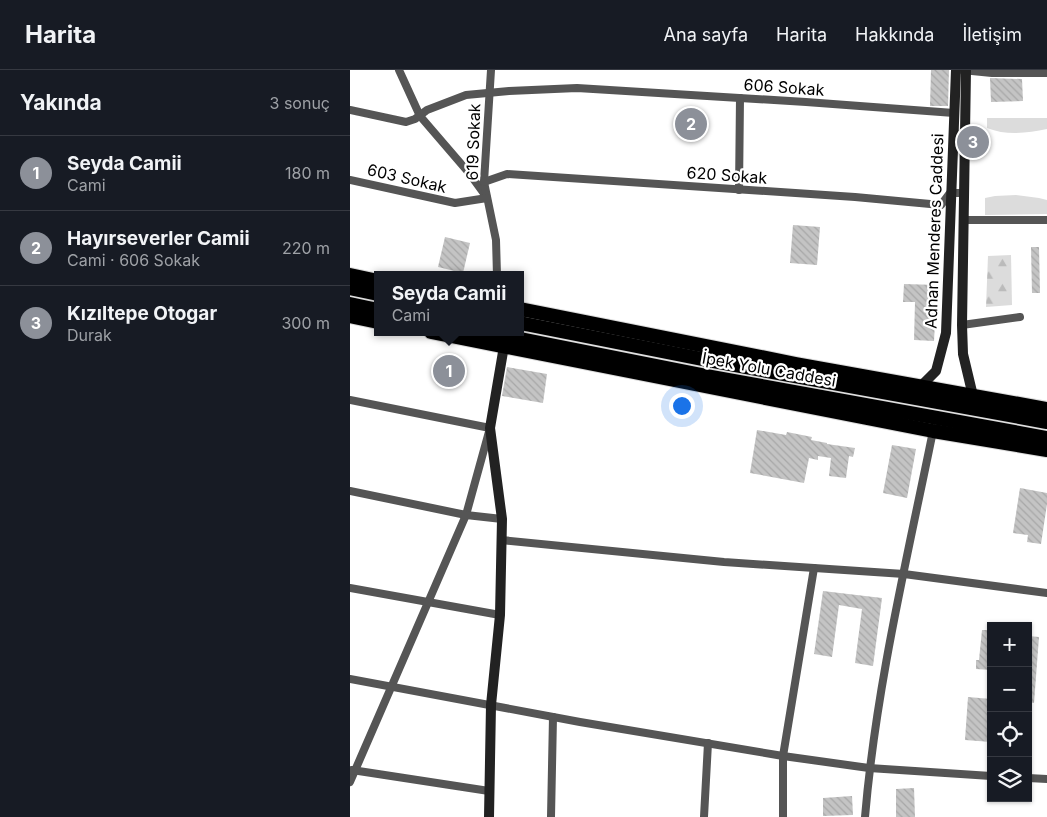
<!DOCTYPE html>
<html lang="tr">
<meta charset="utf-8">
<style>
body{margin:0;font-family:Inter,sans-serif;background:#20242c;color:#f1f3f6}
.controls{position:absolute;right:15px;bottom:15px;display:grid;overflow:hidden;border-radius:0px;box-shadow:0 1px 4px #0004}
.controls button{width:45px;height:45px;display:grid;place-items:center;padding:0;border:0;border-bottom:1px solid #363941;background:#171b24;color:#f1f3f6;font:25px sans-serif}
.you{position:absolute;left:331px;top:335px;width:18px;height:18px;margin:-12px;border:4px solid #fff;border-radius:50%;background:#1a73e8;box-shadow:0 0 0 8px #1a73e833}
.badge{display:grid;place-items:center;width:32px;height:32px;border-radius:50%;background:#8c9099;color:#fff;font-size:16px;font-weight:700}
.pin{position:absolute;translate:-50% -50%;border:2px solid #fff;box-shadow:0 1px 5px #0006}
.popup{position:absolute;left:24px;top:201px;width:150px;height:65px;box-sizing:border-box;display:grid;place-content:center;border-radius:0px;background:#171b24;filter:drop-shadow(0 1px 4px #0005);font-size:16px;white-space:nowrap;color:#9ea1a6}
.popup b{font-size:19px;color:#f1f3f6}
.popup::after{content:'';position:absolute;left:50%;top:100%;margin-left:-10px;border:10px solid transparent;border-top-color:#171b24}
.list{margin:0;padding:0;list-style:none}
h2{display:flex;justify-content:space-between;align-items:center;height:65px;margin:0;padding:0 20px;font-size:21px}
h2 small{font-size:16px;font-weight:400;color:#9ea1a6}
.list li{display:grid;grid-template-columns:32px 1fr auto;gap:15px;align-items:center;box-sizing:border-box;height:75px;padding:0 20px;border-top:1px solid #363941}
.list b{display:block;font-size:19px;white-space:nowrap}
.list p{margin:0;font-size:16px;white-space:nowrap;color:#9ea1a6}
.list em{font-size:16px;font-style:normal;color:#9ea1a6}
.icon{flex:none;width:28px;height:28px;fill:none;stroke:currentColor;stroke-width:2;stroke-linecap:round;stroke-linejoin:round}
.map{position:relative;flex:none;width:697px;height:747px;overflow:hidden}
header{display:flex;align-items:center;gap:30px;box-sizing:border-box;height:70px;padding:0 25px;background:#171b24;border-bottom:1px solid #363941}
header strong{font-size:24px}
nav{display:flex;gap:28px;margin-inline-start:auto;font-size:18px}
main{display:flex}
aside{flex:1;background:#171b24}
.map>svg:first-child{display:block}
</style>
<header>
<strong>Harita</strong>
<nav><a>Ana sayfa</a><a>Harita</a><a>Hakkında</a><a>İletişim</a></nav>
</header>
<main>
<aside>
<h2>Yakında<small>3 sonuç</small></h2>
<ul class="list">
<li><span class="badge">1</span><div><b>Seyda Camii</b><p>Cami</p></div><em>180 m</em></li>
<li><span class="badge">2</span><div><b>Hayırseverler Camii</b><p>Cami · 606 Sokak</p></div><em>220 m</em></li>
<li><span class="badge">3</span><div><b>Kızıltepe Otogar</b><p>Durak</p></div><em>300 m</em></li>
</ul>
</aside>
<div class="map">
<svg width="697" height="747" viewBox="0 0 697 747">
<defs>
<pattern id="forest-firs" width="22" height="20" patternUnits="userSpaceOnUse" patternTransform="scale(1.25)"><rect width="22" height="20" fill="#dcdcdc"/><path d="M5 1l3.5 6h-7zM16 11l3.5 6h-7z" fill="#bbb"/></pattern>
<pattern id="building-back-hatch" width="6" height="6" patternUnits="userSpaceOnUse" patternTransform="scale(1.25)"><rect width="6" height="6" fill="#c4c4c4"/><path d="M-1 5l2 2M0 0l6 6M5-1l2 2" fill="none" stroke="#a7a7a7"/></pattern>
</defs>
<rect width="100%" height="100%" fill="#fff"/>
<g fill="#dcdcdc">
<path d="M637,48h60v11c-20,4 -40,7 -60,-1z"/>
<path d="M666,125l23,3 8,2v14l-62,1v-17l10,-2z"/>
</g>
<path fill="url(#forest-firs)" d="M661,185l1,50 -26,2 2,-51z"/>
<g fill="url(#building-back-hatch)">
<path d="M581,0h18l-1,36h-18z"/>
<path d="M640,8l32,1 1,22 -32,1z"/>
<path d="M335,39h13l-1,30 -13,-1z"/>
<path d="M443,155l27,2 -3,38 -27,-2z"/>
<path d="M95,167l25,6 -7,30 -25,-6z"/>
<path d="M681,177h8l1,46h-8z"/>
<path d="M554,214l33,1 -3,56 -20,-1 1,-38h-12z"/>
<path d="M92,289l16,1 -3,23 -15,-2z"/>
<path d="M157,297l40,7 -4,29 -41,-7z"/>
<path d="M407,360l29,5 1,-3 25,5 -1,3 16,3v1l28,4 -2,9 -4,-1 -3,22 -17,-2 2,-18 -13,-2v4l-9,-2 -5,25 -54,-10z"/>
<path d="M542,375l24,4 -9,49 -24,-5z"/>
<path d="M670,418l27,5v11l-6,40 -14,-2 1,-7 -15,-2z"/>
<path d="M473,521l59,7 -9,68 -18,-3 7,-54 -6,-1 -17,-3 -7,52 -18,-3z"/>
<path d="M632,560h9v40l-15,-1v-9h3z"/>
<path d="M678,566l11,1 -5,66 -6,-1z"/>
<path d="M618,627l23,2v43l-26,-2z"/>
<path d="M564,718l1,29h-19v-28z"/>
<path d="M502,726l1,19 -30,1v-18z"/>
</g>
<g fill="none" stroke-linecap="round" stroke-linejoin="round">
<g stroke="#dbdbdb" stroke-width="16">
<g id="highway">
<path d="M0,205l28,6"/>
<path d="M0,218l28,6"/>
<path d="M0,234l28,6"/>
<path d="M170,239l276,55 251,45"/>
<path d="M0,246l28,6"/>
<path d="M170,253l187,37 340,62"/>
<path d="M81,262l502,99 114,19"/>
<path d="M134,262l223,44 340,62"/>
</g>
</g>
<g stroke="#555" stroke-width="8">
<path d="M49,0l21,46 49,57 16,22"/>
<path d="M141,0l-7,112 12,58 1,35"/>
<path d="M612,0l30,3h55"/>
<path d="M0,40l56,12 9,-3 12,-9 39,-15 43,-4 68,-3 229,14 148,11"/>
<path d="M0,110l105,23 32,-5"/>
<path d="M134,112l23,-8 348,23 86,8 9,-12h14"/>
<path d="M389,120l1,-92"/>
<path d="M613,150h84"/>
<path d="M612,255l58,-8"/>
<path d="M0,330l140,28 -24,87 -116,267"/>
<path d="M0,421l116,24 36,4"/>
<path d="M151,470l223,22 180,12 143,19"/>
<path d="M0,518l150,27"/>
<path d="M0,609l230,43 203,34 86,12 122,8"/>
<path d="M2,700l137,21"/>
<path d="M678,708l19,1"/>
<path d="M201,747l2,-100"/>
<path d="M354,747l4,-74"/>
<path d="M433,747v-61l31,-188"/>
<path d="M515,747c11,-130 42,-258 68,-386"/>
</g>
<g stroke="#222" stroke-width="10">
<path d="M616,0l-4,255 1,29 10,42"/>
<path d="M571,316l15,-15 10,-38 10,-263"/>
<path d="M139,747l2,-112 9,-90 2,-96 -12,-91 14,-82"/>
</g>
<use href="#highway" stroke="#000" stroke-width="14"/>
</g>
<g text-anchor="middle" stroke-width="4.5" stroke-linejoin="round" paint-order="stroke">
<g font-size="16" fill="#000" stroke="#fff">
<text transform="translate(434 17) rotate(4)" y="6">606 Sokak</text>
<text transform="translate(123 72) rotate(-88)" y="6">619 Sokak</text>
<text transform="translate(377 105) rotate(4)" y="6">620 Sokak</text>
<text transform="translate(57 108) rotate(13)" y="6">603 Sokak</text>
<text transform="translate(584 161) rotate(-88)" y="6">Adnan Menderes Caddesi</text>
<text transform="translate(419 299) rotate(10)" y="6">İpek Yolu Caddesi</text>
</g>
</g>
</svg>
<div class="controls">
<button>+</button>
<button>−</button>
<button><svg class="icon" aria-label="locate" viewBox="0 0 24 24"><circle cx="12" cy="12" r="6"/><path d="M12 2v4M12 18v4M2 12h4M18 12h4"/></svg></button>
<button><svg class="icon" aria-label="layers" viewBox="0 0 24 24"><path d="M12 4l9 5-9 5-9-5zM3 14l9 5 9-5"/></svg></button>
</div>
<div class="you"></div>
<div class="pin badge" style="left:99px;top:301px">1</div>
<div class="popup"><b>Seyda Camii</b>Cami</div>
<div class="pin badge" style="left:341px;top:54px">2</div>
<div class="pin badge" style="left:623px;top:72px">3</div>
</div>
</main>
